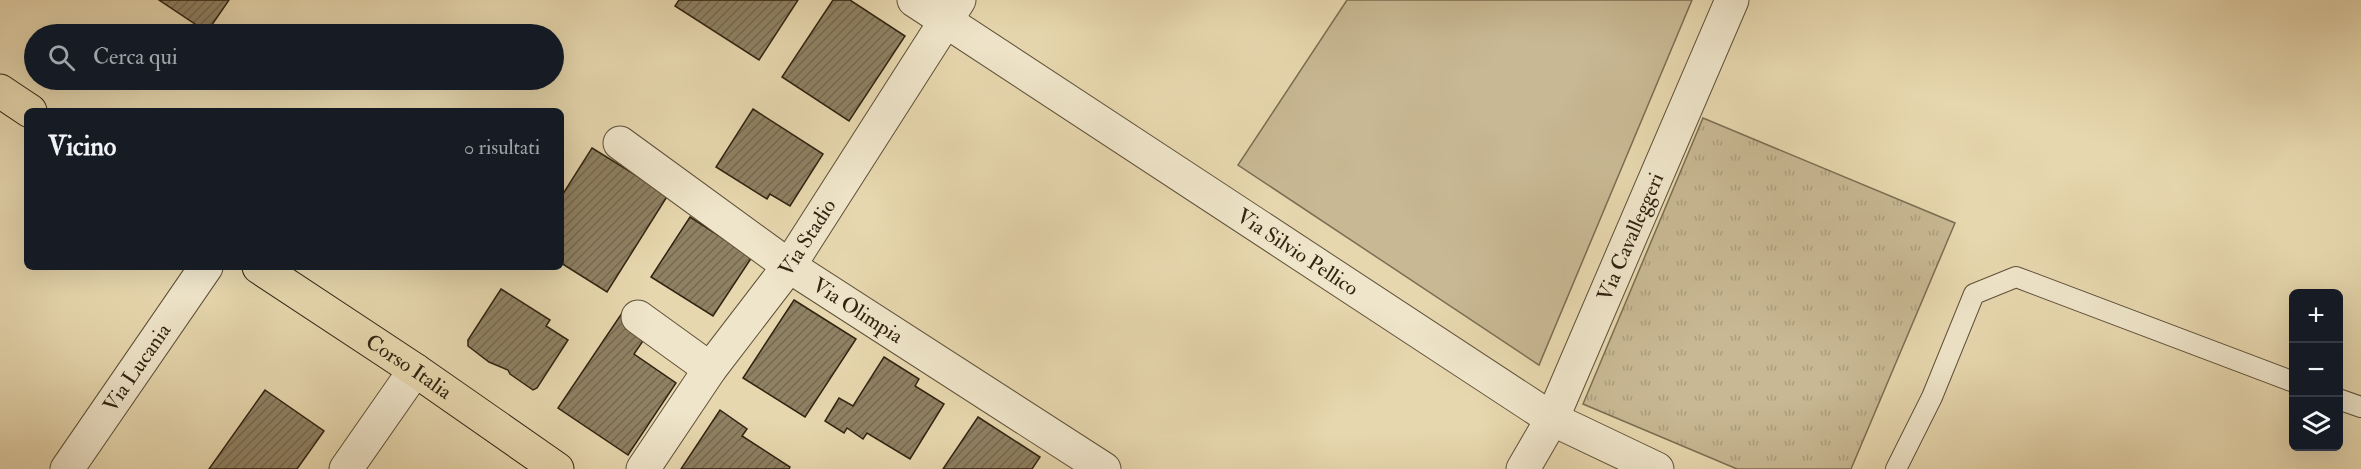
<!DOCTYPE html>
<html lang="it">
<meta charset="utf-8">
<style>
body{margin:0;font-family:"IM FELL Double Pica",serif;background:#20242c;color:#f1f3f6}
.controls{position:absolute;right:18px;bottom:18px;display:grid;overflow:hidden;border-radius:9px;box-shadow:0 6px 24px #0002}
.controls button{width:54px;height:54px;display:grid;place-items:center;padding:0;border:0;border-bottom:2px solid #363941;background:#171b24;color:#f1f3f6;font:30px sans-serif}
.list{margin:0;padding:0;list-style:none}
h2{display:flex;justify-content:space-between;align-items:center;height:78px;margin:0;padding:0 24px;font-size:26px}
h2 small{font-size:20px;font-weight:400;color:#9ea1a6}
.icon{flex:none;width:33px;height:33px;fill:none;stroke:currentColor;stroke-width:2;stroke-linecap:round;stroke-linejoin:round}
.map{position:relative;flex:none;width:2361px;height:469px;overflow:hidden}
.search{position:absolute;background:#171b24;box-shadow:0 6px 24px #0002;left:24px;top:24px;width:540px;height:66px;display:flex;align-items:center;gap:15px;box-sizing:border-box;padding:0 21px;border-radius:33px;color:#9ea1a6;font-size:22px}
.panel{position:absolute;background:#171b24;box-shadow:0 6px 24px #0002;left:24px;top:108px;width:540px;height:162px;border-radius:9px}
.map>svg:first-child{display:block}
</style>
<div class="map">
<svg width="2361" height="469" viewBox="0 0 2361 469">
<defs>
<pattern id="park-tufts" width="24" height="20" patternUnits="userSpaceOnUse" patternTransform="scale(1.5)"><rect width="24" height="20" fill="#c8b893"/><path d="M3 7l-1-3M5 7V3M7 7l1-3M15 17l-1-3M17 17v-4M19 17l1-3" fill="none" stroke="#ac9e7e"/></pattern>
<pattern id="building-hatch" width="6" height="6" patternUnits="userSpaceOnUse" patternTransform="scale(1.5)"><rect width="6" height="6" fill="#8f8163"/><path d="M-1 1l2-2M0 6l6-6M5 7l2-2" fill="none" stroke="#756950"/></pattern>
</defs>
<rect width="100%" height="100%" fill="#e7d7ae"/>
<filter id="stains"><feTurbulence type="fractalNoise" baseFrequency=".00333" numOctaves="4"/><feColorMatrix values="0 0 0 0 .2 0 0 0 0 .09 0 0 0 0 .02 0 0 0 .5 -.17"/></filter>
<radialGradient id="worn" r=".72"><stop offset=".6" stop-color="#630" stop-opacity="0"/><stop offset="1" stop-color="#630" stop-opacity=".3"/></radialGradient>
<path fill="#c8b893" stroke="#7c6e52" stroke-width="1.5" d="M1347,0h345l-153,365 -301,-200z"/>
<path fill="url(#park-tufts)" stroke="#7c6e52" stroke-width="1.5" d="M1703,118l252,105 -104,246h-114l-154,-65z"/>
<g fill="url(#building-hatch)" stroke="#302311" stroke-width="1.5">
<path d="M159,0h70l-22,32z"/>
<path d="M679,0h119l-39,60 -84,-54z"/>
<path d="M833,0h17l55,36 -56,85 -67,-44z"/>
<path d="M753,109l70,45 -33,52 -20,-12 -3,5 -51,-32z"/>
<path d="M592,148l76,47 -61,97 -46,-29v-66z"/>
<path d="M690,217l62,40 -39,59 -62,-39z"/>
<path d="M501,289l49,31 -4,6 22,14 -31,48 -4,2 -23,-16 -2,-4 -19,-8 -21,-16v-6z"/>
<path d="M794,300l62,39 -51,78 -62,-39z"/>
<path d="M622,313l27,19 -15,22 42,29 -48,72 -70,-47z"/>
<path d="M884,357l35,22 -4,7 29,18 -34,55 -43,-26 -4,6 -16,-11 -3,5 -19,-12 14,-23 14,8z"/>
<path d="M265,390l59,41 -27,38h-88z"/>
<path d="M720,410l27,19 -5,7 48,31 -1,2h-108z"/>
<path d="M978,417l62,40 -8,12h-89z"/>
</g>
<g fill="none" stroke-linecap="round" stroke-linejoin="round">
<g stroke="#5e5038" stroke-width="22">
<g id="service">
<path d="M2338,399l23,8"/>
<path d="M1896,469l36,-72 42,-103 42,-17 278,105"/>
</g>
</g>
<g stroke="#5e5038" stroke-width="35">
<g id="minor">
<path id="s1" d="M914,0l638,419 105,50"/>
<path id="s2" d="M620,143l169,123 315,203"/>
<path d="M638,317l72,52"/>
<path id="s3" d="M67,469l139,-202"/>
<path d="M346,469l69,-99"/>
<path id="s4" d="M643,469l67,-100 79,-103 170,-266"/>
<path id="s5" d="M1523,469l29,-50 180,-419"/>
</g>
</g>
<g stroke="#302311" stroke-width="35">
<g id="primary">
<path d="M0,91l30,20"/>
<path id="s6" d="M259,267l156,103 142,99"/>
</g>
</g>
<use href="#service" stroke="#efe5ca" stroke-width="20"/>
<use href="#minor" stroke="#efe5ca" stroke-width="33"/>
<use href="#primary" stroke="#e7d7ae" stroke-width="33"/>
</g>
<g text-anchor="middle" stroke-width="4.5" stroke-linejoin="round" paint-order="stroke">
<g font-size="21" fill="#302311" stroke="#efe5ca">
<text dy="7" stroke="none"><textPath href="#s5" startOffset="256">Via Cavalleggeri</textPath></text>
<text dy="7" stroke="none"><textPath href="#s4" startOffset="284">Via Stadio</textPath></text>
<text dy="7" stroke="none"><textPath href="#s1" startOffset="459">Via Silvio Pellico</textPath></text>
<text dy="7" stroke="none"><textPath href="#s2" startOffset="291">Via Olimpia</textPath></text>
<text dy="7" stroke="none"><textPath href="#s6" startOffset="180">Corso Italia</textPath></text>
<text dy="7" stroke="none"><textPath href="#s3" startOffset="123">Via Lucania</textPath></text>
</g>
</g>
<rect width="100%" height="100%" filter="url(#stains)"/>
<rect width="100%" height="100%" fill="url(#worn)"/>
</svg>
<div class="controls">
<button>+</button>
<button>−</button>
<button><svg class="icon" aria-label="layers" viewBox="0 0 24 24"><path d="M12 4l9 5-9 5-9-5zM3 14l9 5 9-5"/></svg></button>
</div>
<div class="search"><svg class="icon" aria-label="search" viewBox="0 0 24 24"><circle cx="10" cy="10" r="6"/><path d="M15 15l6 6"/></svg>Cerca qui</div>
<section class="panel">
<h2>Vicino<small>0 risultati</small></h2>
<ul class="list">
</ul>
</section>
</div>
